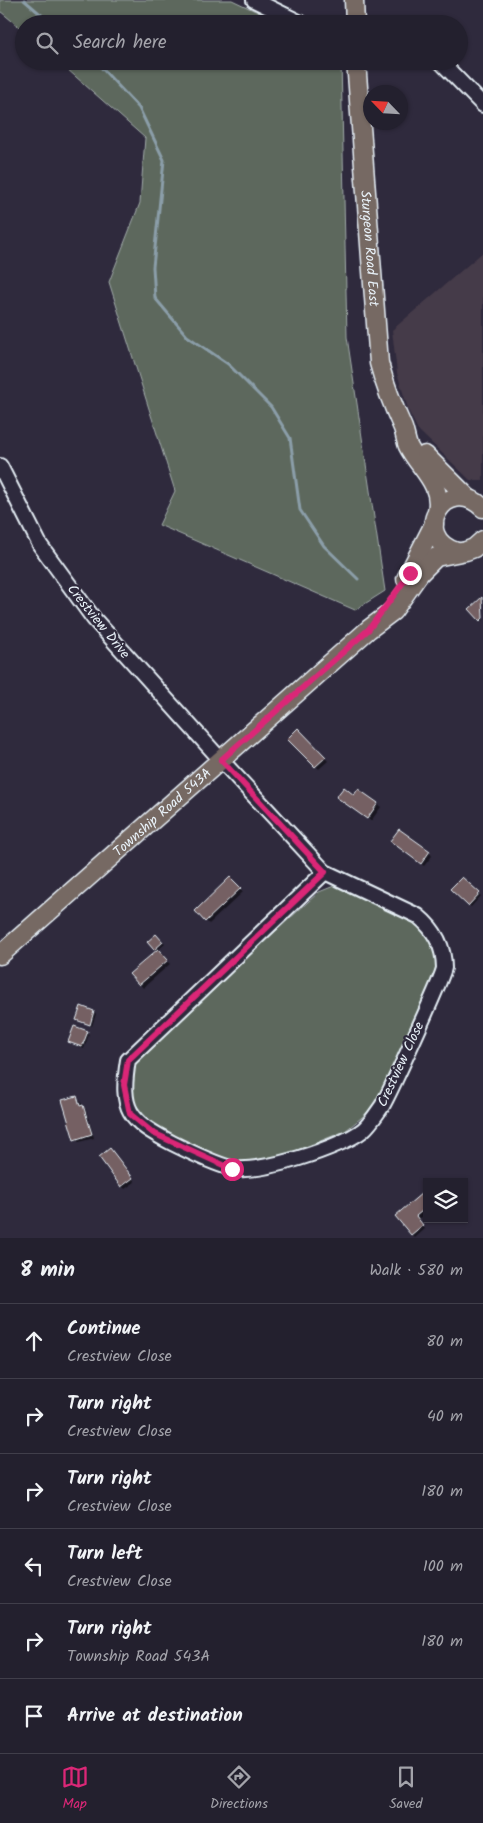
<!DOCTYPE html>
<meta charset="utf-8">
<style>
body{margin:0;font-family:Kalam,sans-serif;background:#2f2d3a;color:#f1f3f6}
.controls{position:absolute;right:15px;bottom:15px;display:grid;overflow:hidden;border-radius:0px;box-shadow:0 1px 4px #0004}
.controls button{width:45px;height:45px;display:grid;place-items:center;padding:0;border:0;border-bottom:1px solid #403e4a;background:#23202e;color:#f1f3f6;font:25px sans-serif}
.compass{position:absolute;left:363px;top:85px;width:45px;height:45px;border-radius:50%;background:#23202e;box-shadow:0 1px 4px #0004;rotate:295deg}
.stop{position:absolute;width:15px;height:15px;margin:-11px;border:4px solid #db2777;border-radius:50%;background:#fff}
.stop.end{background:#db2777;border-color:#fff;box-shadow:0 1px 5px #0008}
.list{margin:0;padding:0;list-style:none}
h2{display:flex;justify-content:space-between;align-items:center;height:65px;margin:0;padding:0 20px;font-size:21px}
h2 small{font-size:16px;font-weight:400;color:#a3a3aa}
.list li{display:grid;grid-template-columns:32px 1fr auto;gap:15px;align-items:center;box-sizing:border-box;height:75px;padding:0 20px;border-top:1px solid #403e4a}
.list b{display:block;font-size:19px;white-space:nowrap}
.list p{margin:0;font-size:16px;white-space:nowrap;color:#a3a3aa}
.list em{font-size:16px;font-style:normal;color:#a3a3aa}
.icon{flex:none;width:28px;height:28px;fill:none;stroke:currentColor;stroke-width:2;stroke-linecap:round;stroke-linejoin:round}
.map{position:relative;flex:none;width:483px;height:1238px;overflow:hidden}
.search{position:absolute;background:#23202e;box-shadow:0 1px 4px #0004;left:15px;right:15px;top:15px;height:55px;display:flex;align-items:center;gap:12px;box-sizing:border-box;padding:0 18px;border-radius:28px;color:#a3a3aa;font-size:19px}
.sheet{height:515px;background:#23202e}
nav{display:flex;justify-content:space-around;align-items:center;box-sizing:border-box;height:70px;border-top:1px solid #403e4a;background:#23202e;font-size:14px;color:#a3a3aa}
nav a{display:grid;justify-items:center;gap:2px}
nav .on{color:#db2777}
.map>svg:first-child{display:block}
</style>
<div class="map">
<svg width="483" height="1238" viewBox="0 0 483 1238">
<rect width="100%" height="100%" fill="#2f2a3d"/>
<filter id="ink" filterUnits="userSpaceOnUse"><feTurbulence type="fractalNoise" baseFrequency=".02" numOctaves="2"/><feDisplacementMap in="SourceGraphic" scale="10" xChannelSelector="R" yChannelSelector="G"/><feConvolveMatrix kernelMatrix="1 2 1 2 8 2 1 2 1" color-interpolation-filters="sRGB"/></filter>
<g filter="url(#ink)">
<path fill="#443a48" d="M483,252v229l-13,-1 -52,-50 -9,-18 -12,-39 -5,-43z"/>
<g fill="#5d685d" stroke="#a2acaa">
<path d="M0,0h232l51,24h-259v7l-24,-20z"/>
<path d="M58,61h283l6,276 38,254 -30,19 -196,-85 16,-34 -66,-209 31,-79 5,-65z"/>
<path d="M334,886c29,4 87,32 100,61 5,12 0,30 -4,42l-58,120 -27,22 -77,31h-36l-30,-10 -50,-28 -21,-25 -3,-17 6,-18 7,-11 178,-161z"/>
</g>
<g fill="#0007">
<path d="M482,598l1,1v23l-12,-13z"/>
<path d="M298,730l30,31 -9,8 -30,-30z"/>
<path d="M355,796l22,8 4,3 -10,14 -30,-20z"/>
<path d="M391,841l38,11 3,4 -8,10z"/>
<path d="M462,878l19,18 -10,11 -19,-18z"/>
<path d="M230,879l13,13 -34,32 -13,-13z"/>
<path d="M156,935l9,9 -8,7 13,13 -27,24 -12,-14 26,-22 -8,-10z"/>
<path d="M94,1012l2,2 -4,12 -15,-7z"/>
<path d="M87,1032l2,2 -5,15 -14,-7z"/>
<path d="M77,1097l9,13 8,28 -15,4 -4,-3z"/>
<path d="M113,1153l22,29 -10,7 -3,-3z"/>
<path d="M427,1199v14l-9,7 7,9 -10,9 -18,-22z"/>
</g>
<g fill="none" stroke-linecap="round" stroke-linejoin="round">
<g stroke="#8b9ea9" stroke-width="3">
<path d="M24,0l28,24"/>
<path d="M95,61l44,47 25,52 -11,107 2,31 32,38 41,28 43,43 19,31 10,72 24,36 34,33"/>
</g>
</g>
<g fill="#756063" stroke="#e8f1f8">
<path d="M482,597l1,21 -3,3 -11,-12z"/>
<path d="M298,728l28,29 -11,10 -28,-28z"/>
<path d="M344,787l10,8 4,-6 20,14 -11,16 -31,-22z"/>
<path d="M399,829l31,22 -9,13 -31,-23z"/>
<path d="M230,877l11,11 -36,34 -10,-11z"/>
<path d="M462,877l18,16 -12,13 -18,-17z"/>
<path d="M156,934l7,8 -9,8 -7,-8z"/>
<path d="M158,949l10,11 -29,25 -10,-11z"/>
<path d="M81,1006l13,5 -4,14 -14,-5z"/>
<path d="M74,1026l14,5 -6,16 -14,-5z"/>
<path d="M77,1096l3,10 3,-1 9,29 -18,6 -12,-40z"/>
<path d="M110,1148l23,30 -12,9 -22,-30z"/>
<path d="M422,1193l5,5v9l-11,9 7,9 -12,10 -16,-19z"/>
</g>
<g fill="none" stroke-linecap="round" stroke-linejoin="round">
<g stroke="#e8f1f8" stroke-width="18">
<g id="minor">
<path d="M254,0l49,24"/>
<path d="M440,61l43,44"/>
<path d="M0,466l40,79 54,74 127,141 104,112 93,44c16,13 26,30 26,52 -1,8 -55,127 -62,138 -5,7 -12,18 -19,24 -21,17 -105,45 -132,38 -19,-5 -41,-16 -59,-25 -44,-23 -52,-33 -44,-83l197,-188"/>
</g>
</g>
<g stroke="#e8f1f8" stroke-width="21">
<g id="major">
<path d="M354,0l1,24"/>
<path id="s1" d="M356,61l23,302c6,23 14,43 24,65 2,6 3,13 5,18 11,22 35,38 29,65"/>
<path d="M425,455l43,43"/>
<path d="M457,552c-49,-15 -11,-80 26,-44"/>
<path d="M406,579l28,-55"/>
<path id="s2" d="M0,955l369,-326 24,-18 27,-38 16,-16 30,-6 8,-3 9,-8"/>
</g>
</g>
<use href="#minor" stroke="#2f2a3d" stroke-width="14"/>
<use href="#major" stroke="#766964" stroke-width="18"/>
</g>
</g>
<g fill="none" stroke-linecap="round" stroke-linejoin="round" filter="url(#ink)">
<path stroke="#db2777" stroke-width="6" d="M232,1169l-79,-36 -23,-19 -6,-29 4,-25 197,-188 -104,-112 148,-131 41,-56"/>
</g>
<g text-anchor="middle" stroke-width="4.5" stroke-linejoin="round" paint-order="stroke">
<g font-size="14" fill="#e8f1f8" stroke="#2f2a3d">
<text dy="5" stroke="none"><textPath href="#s1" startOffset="188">Sturgeon Road East</textPath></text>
<text transform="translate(99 621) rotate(51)" y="5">Crestview Drive</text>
<text dy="5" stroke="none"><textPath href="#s2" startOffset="216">Township Road 543A</textPath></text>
<text transform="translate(400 1064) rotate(-65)" y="5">Crestview Close</text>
</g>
</g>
</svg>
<div class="controls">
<button><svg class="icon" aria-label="layers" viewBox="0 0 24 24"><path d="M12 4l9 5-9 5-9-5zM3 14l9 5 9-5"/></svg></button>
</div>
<svg class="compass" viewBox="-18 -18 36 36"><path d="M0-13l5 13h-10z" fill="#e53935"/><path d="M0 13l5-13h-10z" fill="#a3a3aa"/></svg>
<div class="stop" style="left:232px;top:1169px"></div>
<div class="stop end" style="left:410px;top:573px"></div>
<div class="search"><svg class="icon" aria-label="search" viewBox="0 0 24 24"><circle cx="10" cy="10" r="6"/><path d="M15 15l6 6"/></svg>Search here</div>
</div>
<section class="sheet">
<h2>8 min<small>Walk · 580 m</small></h2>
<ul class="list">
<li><svg class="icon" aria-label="ahead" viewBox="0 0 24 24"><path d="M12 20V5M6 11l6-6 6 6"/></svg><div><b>Continue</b><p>Crestview Close</p></div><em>80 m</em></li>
<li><svg class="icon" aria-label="right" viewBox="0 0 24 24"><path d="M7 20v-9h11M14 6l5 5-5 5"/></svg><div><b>Turn right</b><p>Crestview Close</p></div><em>40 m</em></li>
<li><svg class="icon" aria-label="right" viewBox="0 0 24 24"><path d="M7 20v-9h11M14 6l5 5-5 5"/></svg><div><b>Turn right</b><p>Crestview Close</p></div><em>180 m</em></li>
<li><svg class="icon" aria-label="left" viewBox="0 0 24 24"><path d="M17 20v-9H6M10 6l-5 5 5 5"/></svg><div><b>Turn left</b><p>Crestview Close</p></div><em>100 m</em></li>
<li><svg class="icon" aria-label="right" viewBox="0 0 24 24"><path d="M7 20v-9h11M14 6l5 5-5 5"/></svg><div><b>Turn right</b><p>Township Road 543A</p></div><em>180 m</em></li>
<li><svg class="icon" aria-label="arrive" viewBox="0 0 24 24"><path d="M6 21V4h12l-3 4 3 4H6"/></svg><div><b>Arrive at destination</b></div></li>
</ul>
</section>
<nav>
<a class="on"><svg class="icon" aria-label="map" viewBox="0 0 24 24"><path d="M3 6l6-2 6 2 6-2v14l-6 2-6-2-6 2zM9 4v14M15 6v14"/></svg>Map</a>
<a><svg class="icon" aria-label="directions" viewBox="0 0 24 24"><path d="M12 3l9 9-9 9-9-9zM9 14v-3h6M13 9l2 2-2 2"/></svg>Directions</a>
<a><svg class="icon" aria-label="saved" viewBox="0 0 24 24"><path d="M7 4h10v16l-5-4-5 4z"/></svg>Saved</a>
</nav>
